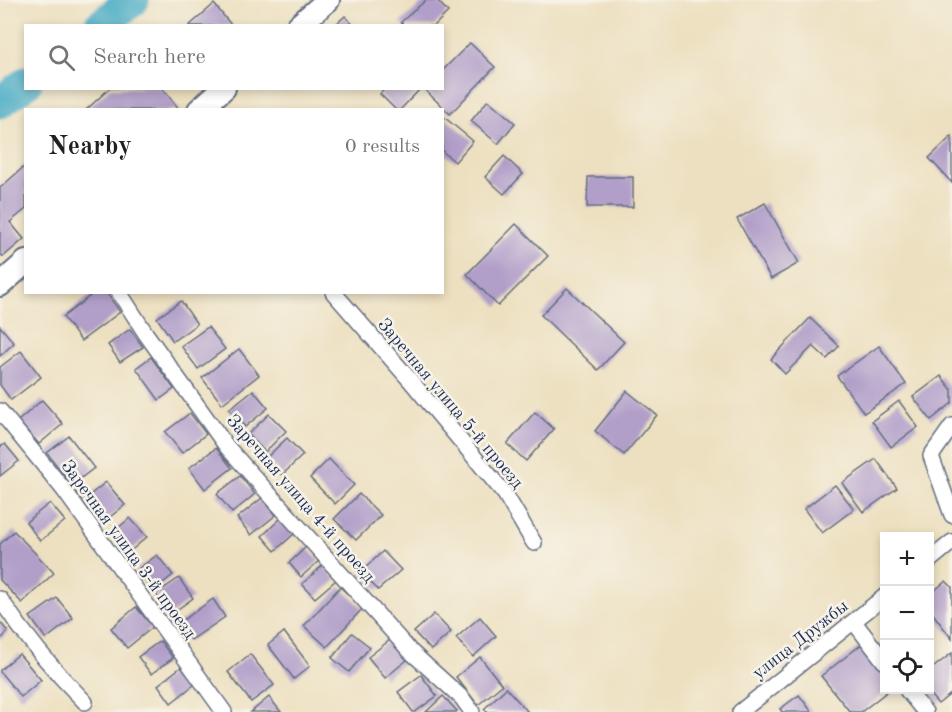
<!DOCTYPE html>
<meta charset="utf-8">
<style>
body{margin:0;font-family:"Old Standard TT",serif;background:#f2f2f2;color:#202124}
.controls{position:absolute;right:18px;bottom:18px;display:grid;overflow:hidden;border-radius:0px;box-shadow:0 3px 9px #0003}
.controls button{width:54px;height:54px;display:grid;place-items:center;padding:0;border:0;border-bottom:2px solid #e0e0e0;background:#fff;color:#202124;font:30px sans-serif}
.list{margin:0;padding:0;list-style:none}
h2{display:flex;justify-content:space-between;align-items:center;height:78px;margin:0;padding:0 24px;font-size:26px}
h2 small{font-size:20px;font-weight:400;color:#757577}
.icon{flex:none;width:33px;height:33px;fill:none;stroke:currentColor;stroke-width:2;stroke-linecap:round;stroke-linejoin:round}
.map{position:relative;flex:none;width:952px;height:712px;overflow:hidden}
.search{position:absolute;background:#fff;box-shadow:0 3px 9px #0003;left:24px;top:24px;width:420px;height:66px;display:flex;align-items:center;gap:15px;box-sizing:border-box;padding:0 21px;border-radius:0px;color:#757577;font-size:22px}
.panel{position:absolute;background:#fff;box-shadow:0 3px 9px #0003;left:24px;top:108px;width:420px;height:186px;border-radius:0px}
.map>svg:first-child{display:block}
</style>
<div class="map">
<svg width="952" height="712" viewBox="0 0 952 712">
<rect width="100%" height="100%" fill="#f7f3e8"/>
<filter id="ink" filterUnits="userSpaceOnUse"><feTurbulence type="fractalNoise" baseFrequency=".0167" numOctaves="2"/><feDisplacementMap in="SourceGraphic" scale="12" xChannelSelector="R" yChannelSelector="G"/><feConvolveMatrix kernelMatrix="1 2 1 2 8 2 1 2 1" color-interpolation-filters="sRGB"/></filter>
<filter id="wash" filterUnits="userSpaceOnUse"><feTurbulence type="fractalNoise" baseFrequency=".008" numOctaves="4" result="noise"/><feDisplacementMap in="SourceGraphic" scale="24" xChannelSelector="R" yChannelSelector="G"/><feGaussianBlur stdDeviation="1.35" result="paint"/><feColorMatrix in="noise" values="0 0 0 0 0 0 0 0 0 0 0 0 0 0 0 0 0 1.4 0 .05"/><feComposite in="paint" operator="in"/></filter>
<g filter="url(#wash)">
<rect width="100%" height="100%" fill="#ede0c0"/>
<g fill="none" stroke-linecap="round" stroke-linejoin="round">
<g stroke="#45aac4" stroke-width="33">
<path d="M100,26l33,-26"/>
<path d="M0,102l26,-19"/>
</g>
</g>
<g id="blocks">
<g fill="#b19fc9">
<path d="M426,0h11l11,12 -14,14h-30l-3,-4z"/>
<path d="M214,4l18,22h-43z"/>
<path d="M345,16l9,10h-20z"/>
<path d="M470,43l25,24 -45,47 -25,-24 1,-2h16v-17z"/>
<path d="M110,88h52l18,22h-94z"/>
<path d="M385,88h36l-21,22h-4l-16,-16z"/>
<path d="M488,100l27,23 -17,21 -27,-23z"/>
<path d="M444,117l29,24 -18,21 -13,-11v-32z"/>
<path d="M952,136v47l-23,-25z"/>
<path d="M504,156l19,18 -19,20 -19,-17z"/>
<path d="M26,165v44l-16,13 14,17 -21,18 -3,-4v-65z"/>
<path d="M588,177h45v30h-46z"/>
<path d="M765,203l34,60 -28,16 -34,-60z"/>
<path d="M516,224l32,32 -50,50 -31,-32z"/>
<path d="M567,288l57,54 -26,28 -57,-55z"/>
<path d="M95,292h11l14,20 -39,29 -18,-24z"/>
<path d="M181,301l16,23 -24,17 -16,-23z"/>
<path d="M810,318l29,28 -12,13 -14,-13 -28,28 -14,-15z"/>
<path d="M0,326l14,17 -14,13z"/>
<path d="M208,327l17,22 -27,20 -17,-23z"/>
<path d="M130,329l13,18 -23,15 -12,-17z"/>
<path d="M879,346l27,38 -42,29 -27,-37z"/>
<path d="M239,349l20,26 -37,29 -20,-26z"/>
<path d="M21,351l20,26 -30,23 -11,-15v-18z"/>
<path d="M151,357l23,32 -15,11 -23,-32z"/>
<path d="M941,376l11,14v13l-21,17 -18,-23z"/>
<path d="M253,390l15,18 -23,19 -16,-18z"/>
<path d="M627,391l30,24 -33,40 -29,-24z"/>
<path d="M42,400l21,24 -24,20 -21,-23z"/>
<path d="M899,401l19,26 -27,20 -19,-26z"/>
<path d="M535,412l19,17 -28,32 -19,-17z"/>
<path d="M190,413l16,21 -24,19 -17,-21z"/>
<path d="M269,414l17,17 -21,21 -17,-18z"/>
<path d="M69,436l25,32 -22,17 -25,-32z"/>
<path d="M287,438l16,17 -21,20 -16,-17z"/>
<path d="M5,444l14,17 -19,15v-29z"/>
<path d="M216,448l16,20 -27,21 -16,-21z"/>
<path d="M329,459l25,26 -19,19 -25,-26z"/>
<path d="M876,459l21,29 -34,24 -21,-29z"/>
<path d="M240,476l15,18 -23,19 -15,-19z"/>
<path d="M106,482l19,23 -20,16 -19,-23z"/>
<path d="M835,485l19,24 -32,24 -18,-24z"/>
<path d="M359,494l22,21 -25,25 -22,-21z"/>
<path d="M262,498l14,17 -25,20 -14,-17z"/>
<path d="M50,503l15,18 -25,20 -14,-19z"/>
<path d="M130,518l17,19 -19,16 -16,-20z"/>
<path d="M281,518l14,15 -20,18 -13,-15z"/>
<path d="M14,531l40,42 -32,30 -22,-23v-36z"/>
<path d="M306,547l13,14 -18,16 -12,-14z"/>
<path d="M383,551l18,19 -23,20 -17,-18z"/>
<path d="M157,555l16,20 -20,16 -16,-21z"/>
<path d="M323,565l13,15 -21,18 -13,-14z"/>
<path d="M179,578l14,20 -22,16 -15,-20z"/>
<path d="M946,581l6,6v52l-22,-29v-16z"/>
<path d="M340,587l23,21 -36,39 -23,-21z"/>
<path d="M57,598l16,20 -27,21 -16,-22z"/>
<path d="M213,599l12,18 -34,23 -12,-17z"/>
<path d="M136,607l17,20 -26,21 -16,-20z"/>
<path d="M434,614l17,18 -20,18 -17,-18z"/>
<path d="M480,617l16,19 -23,21 -17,-19z"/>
<path d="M0,622l8,10 -8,8z"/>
<path d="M284,632l26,34 -16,13 -26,-34z"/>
<path d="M352,633l18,14 -21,25 -17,-14z"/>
<path d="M390,640l17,20 -22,18 -17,-21z"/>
<path d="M160,641l13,17 -22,16 -13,-17z"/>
<path d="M862,644l22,28v18h5l-28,22h-11l-29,-36z"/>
<path d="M952,653v40l-14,11 -12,-14h4v-20z"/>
<path d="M19,654l22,26 -20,17 -21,-25v-2z"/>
<path d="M250,654l24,31 -23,17 -23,-30z"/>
<path d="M480,657l22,28 -24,20 -22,-28z"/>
<path d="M181,667l14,17 -24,19 -13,-18z"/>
<path d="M421,675l16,21 -22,16h-2l-15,-20z"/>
<path d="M506,688l22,24h-41l-3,-3z"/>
<path d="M799,695l13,17h-30l-2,-3z"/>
<path d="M443,696l14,15 -1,1h-30z"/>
<path d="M269,697l12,15h-30z"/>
</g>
</g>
</g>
<g filter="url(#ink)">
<use href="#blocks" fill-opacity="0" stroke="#646d80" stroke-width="1.5"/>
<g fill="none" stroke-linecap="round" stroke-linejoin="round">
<g stroke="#646d80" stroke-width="18">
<g id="minor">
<path d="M119,292l27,42 81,113 183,204 52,47 10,14"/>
<path d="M333,292l77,88 95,114 29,49"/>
<path d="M0,411l64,79 160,222"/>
<path d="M952,426l-21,30 21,59"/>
<path d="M930,560l22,-18"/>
<path d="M0,599c25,37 53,71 85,103"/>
<path d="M854,622l30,39"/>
<path d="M907,690l18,22"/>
<path d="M740,712l144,-115"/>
</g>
</g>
<g stroke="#646d80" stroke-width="26">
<g id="secondary">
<path d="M298,26l30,-26"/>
<path d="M199,110l25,-22"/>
<path d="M0,285l26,-23"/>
</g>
</g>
<use href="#minor" stroke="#fff" stroke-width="15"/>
<use href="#secondary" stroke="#fff" stroke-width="22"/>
</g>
</g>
<g text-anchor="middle" stroke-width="5" stroke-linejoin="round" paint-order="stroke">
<g font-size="18" fill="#1b2f5e" stroke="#f7f3e8">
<text transform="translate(451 403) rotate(50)" y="6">Заречная улица 5-й проезд</text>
<text transform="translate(301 498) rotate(49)" y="6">Заречная улица 4-й проезд</text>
<text transform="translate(129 549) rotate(54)" y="6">Заречная улица 3-й проезд</text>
<text transform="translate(800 639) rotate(-38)" y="6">улица Дружбы</text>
</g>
</g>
</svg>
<div class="controls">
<button>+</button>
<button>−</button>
<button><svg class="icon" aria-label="locate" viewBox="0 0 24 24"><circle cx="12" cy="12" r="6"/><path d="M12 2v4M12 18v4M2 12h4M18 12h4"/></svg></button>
</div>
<div class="search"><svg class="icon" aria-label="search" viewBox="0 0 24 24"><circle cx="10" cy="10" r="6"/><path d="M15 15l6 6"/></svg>Search here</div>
<section class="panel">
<h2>Nearby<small>0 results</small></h2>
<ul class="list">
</ul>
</section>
</div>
